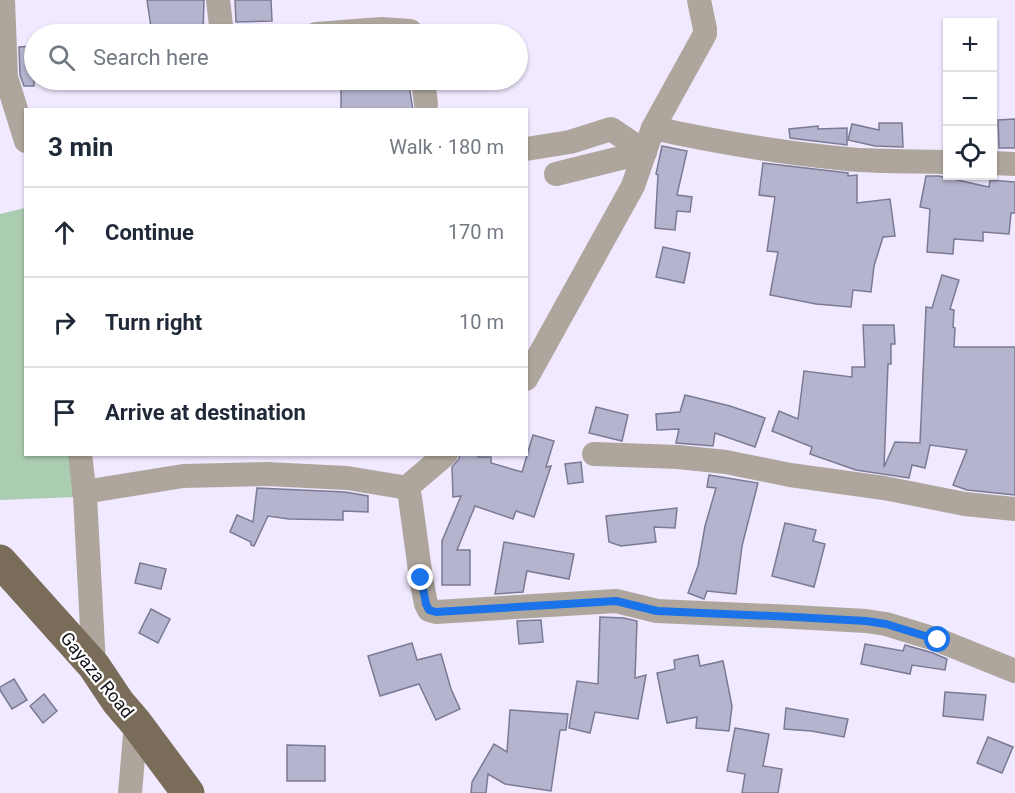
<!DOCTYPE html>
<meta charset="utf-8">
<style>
body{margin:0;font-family:Roboto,sans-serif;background:#f6f6f7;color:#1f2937}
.controls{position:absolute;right:18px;top:18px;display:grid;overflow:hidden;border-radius:0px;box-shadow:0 2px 4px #0004}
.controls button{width:54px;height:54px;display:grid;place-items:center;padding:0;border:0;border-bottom:2px solid #e0e1e3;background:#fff;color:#1f2937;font:30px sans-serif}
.stop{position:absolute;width:18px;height:18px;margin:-14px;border:4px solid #1a73e8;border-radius:50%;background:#fff}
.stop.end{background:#1a73e8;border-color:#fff;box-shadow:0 2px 6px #0008}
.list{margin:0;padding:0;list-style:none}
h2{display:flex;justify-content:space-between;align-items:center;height:78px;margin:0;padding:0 24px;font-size:26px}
h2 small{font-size:20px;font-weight:400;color:#747a83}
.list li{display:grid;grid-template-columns:39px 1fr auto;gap:18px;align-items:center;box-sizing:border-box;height:90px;padding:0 24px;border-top:2px solid #e0e1e3}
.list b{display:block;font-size:22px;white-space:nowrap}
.list em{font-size:20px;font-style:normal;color:#747a83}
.icon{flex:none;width:33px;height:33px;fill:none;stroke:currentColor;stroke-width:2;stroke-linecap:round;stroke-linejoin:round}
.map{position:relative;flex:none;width:1015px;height:793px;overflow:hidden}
.search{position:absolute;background:#fff;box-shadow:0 2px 4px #0004;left:24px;top:24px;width:504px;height:66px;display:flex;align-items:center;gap:15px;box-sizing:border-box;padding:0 21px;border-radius:33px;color:#747a83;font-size:22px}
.panel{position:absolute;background:#fff;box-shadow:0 2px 4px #0004;left:24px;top:108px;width:504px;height:348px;border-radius:0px}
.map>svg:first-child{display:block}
</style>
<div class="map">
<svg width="1015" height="793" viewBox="0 0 1015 793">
<rect width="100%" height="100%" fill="#f0e9ff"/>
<path fill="#aaccb0" d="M25,208l1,246 44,1 6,42 -76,3v-286z"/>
<g fill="#b5b4cf" stroke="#7b7a94" stroke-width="1.5">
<path d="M147,0h57l-1,34h-51z"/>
<path d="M235,0h36l1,21 -36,1z"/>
<path d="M34,46v40h-10l-4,-11 -1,-28z"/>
<path d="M341,85h68l4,25h-72z"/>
<path d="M1015,119v29h-16l-1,-28z"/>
<path d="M879,123h23l1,24 -28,-1 -27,-6 4,-16 27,6z"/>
<path d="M818,126v3l29,-1v17l-57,-7 -1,-9z"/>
<path d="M662,146l25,5 -10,44 15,2 -2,15 -13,-1 -2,19 -20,-2 3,-53 -2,-1z"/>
<path d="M763,163l85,10v3l9,-1v28l33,-4 5,37 -12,1 -9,29 -3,26 -18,-2 -2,17 -35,-3 -46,-9 8,-43 -11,-1 8,-54 -16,-2z"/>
<path d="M926,176h13l50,11 1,-7 25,2v31h-4l-2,21 -26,-2v9l-29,-2 -1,15 -26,-2 3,-43 -10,-2z"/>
<path d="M663,247l27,6 -6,30 -28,-6z"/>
<path d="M942,275l17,5 -9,29 4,1 -1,17 2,1 -1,19h61v148l-48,-5 -14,-5 14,-35 -37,-5 -5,23 -13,-3 -3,13 -53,-8 -46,-16 2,-7 -40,-16 7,-20 19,8 6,-48 48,6v-10h13l-2,-42h31l1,19h-4v20h-3l-4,103 11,-25 25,1 6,-136 6,1z"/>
<path d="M685,395l45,11 35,12 -10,29 -40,-14 -2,13 -37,-3 3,-14 -22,1 -1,-16 24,-2z"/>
<path d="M596,407l32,8 -6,26 -33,-8z"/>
<path d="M533,435l21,6 -8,26 5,-1 -17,51 -18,-6 -3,8 -38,-13 -18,44h13v35h-28v-44l19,-45 -8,1 -1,-30 7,-8 1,-5h18v3h13v6l31,9z"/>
<path d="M581,462l2,20 -15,2 -3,-20z"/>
<path d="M709,475l49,8 -16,63 -6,48 -29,-3 -3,8 -16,-6 10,-27 7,-40 11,-38 -9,-1z"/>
<path d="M257,488l88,4 23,4v16l-25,-1v9l-54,-1 -21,-3 -14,30 -3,-1v-3l-21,-10 7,-17 16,7z"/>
<path d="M677,508l-2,20 -21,-1 2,15 -35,4 -12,-4 -3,-26z"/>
<path d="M785,523l31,7 -3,11 12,3 -11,43 -42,-11z"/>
<path d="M504,542l70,12 -5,25 -42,-8 -4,21 -28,2z"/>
<path d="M140,563l26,6 -5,20 -26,-6z"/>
<path d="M151,609l19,10 -12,24 -19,-10z"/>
<path d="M600,617l24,1 13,3 -2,57 11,-3 -8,44 -43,-7 -5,21 -21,-5 8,-47 21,3z"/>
<path d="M541,620l2,22 -24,2 -2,-23z"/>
<path d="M412,643l5,17 24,-6 10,35 9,20 -24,11 -17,-36 -39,12 -12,-40z"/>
<path d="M865,644l38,7 2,-6 28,8 14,6 -2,11 -33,-5 -2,9 -49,-10z"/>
<path d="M698,655l2,11 23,-5 9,45 -3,25 -33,-3 1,-11 -30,6 -10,-50 18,-4 -1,-9z"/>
<path d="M14,679l13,21 -15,9 -12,-19v-3z"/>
<path d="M945,692l41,3 -3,25 -40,-4z"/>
<path d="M44,694l13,17 -14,12 -13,-17z"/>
<path d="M786,708l62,11 -4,18 -33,-6 -27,-2z"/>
<path d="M510,710l58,4 -2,16h-6l-9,61 -46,-7 -17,-10 -2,19h-15l1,-11 22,-38 13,8z"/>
<path d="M735,728l34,6 -6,32 19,3 -4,24h-36l3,-19 -18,-3z"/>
<path d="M988,737l25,10 -11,26 -25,-10z"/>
<path d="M287,745l38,1v35h-38z"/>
</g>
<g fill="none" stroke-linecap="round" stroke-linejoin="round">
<g stroke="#aea69c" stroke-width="24">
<path d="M3,0l3,77 20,64"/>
<path d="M218,0l4,34"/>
<path d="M316,34l66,-5 28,2 1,3"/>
<path d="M423,80l3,24"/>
<path d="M653,128c64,14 129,25 194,31 33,3 67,2 101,3"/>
<path d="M526,149l44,-7 41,-13 34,23 -89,22"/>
<path d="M992,163l23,1"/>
<path d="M526,379l107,-193 20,-58 52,-94v-5l-6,-29"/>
<path d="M80,454l5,42 9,170"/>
<path d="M594,454l84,3 48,5 64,13 94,13 81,16 50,5"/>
<path d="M405,489l41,-35"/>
<path d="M84,492l99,-16 84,-2 80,4 55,9 6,4 2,6 11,81 5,26 3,6 7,2 180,-11 41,10 137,6 72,4 20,3 52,16 77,31"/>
<path d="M130,793l6,-70"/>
</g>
<path stroke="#796c59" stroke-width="33" d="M0,561l94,105 24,36 18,21 52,70"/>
</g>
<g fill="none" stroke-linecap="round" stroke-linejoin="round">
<path stroke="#1a73e8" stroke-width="8" d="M421,578l5,26 3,6 7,2 180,-11 41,10 137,6 72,4 20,3 52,16"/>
</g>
<g text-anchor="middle" stroke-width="4.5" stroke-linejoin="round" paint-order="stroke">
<g font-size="18" fill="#141019" stroke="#fff">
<text transform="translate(97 675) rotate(51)" y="6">Gayaza Road</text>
</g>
</g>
</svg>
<div class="controls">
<button>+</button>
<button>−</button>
<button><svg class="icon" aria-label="locate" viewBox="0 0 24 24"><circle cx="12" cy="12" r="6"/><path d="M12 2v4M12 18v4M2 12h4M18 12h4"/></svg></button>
</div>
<div class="stop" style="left:938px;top:640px"></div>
<div class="stop end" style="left:421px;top:578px"></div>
<div class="search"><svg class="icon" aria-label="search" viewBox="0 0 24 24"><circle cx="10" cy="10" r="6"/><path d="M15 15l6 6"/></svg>Search here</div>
<section class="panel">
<h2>3 min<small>Walk · 180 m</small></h2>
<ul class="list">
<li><svg class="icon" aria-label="ahead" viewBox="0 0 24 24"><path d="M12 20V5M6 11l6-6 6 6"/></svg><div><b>Continue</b></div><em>170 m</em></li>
<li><svg class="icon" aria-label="right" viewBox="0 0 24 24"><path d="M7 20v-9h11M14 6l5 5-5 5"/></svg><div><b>Turn right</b></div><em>10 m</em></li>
<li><svg class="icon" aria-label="arrive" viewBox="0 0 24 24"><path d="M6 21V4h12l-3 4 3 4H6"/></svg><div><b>Arrive at destination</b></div></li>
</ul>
</section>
</div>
